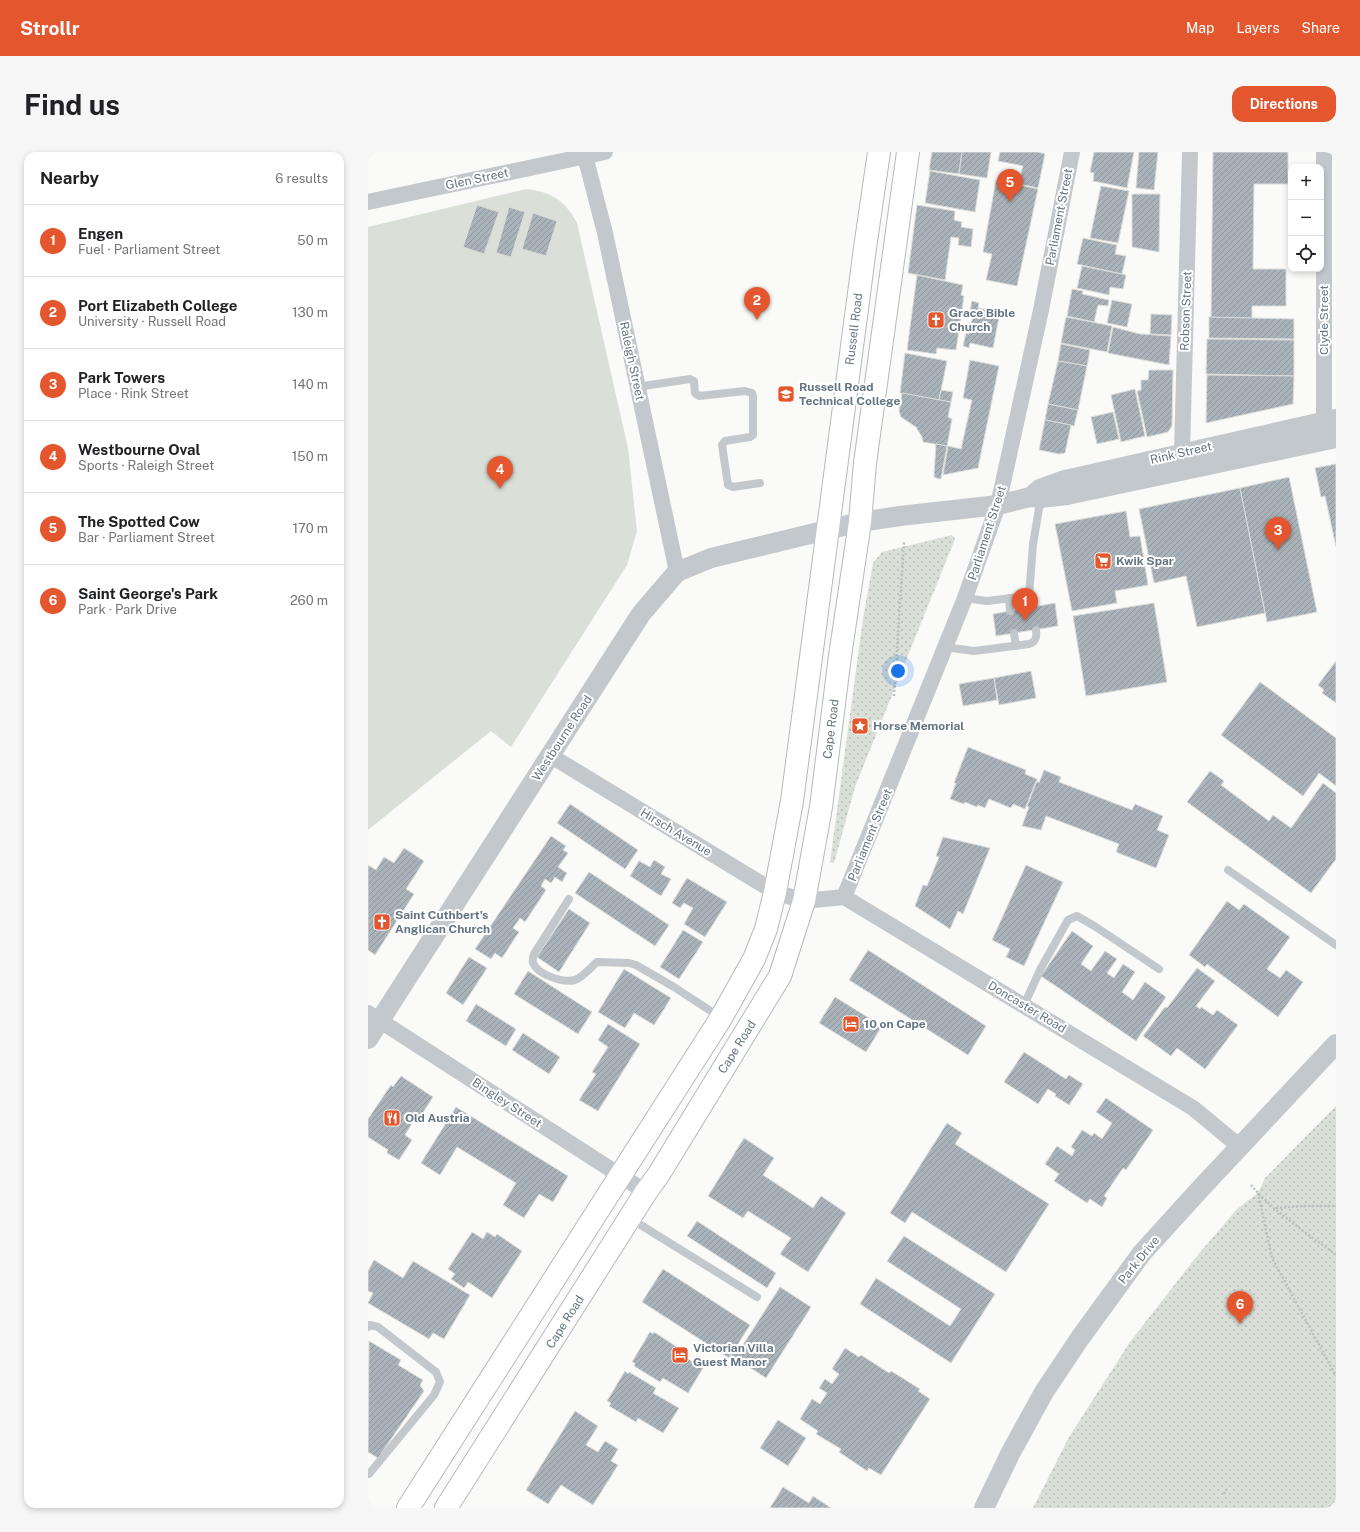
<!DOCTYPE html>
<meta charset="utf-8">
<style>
body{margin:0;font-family:"Public Sans",sans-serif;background:#f6f6f6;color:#202124}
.controls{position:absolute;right:12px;top:12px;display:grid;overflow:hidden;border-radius:8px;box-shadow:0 2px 6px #0003}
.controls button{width:36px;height:36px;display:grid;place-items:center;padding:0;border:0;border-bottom:1px solid #e0e0e0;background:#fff;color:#202124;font:20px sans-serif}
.you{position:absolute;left:530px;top:519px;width:14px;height:14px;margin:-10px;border:3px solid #fff;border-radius:50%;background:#1a73e8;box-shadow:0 0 0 6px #1a73e833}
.badge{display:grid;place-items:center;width:26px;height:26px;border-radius:50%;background:#e4572e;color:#fff;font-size:13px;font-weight:700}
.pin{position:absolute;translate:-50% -33px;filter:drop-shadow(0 1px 2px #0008)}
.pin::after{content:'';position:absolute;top:21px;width:14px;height:12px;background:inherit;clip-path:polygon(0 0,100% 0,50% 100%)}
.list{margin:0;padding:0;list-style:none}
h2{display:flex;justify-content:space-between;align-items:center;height:52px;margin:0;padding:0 16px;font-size:17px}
h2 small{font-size:13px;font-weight:400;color:#757577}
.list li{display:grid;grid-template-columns:26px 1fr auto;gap:12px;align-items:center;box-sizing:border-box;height:72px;padding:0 16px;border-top:1px solid #e0e0e0}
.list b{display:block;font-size:15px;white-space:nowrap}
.list p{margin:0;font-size:13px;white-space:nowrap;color:#757577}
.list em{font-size:13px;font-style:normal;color:#757577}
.icon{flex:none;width:22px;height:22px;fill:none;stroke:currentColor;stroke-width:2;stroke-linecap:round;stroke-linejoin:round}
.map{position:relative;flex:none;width:968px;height:1356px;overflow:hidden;border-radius:12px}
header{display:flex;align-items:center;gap:24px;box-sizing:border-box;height:56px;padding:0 20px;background:#e4572e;color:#fff}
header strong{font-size:19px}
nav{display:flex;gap:22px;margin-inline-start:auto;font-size:14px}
.intro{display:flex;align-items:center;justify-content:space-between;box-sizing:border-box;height:96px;padding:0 24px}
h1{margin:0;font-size:28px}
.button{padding:10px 18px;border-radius:12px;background:#e4572e;color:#fff;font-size:14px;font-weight:700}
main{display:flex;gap:24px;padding:0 24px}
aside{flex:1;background:#fff;border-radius:12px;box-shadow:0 2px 6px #0003}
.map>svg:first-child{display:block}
</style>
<header>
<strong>Strollr</strong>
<nav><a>Map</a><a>Layers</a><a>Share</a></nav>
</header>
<div class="intro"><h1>Find us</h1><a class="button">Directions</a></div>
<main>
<aside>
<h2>Nearby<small>6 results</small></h2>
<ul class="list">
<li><span class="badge">1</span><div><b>Engen</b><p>Fuel · Parliament Street</p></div><em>50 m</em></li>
<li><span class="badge">2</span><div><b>Port Elizabeth College</b><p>University · Russell Road</p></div><em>130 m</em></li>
<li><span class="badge">3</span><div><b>Park Towers</b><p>Place · Rink Street</p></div><em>140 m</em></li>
<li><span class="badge">4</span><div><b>Westbourne Oval</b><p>Sports · Raleigh Street</p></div><em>150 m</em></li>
<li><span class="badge">5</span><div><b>The Spotted Cow</b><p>Bar · Parliament Street</p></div><em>170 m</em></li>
<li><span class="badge">6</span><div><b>Saint George's Park</b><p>Park · Park Drive</p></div><em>260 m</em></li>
</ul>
</aside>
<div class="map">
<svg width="968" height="1356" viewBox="0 0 968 1356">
<defs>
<pattern id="green-dots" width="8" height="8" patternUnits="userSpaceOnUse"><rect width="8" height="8" fill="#dadfd7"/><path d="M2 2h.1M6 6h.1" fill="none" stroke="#b4b9b4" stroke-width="1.8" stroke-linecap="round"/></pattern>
<pattern id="building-hatch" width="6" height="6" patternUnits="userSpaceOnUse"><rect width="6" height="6" fill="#aab3b9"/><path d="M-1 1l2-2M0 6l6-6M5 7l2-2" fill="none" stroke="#8e969c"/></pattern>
</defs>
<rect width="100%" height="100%" fill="#fafaf8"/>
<g fill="url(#green-dots)">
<path d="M584,383l3,4 -100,248 -21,76 -4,-1 33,-243 10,-56 9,-11z"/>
<path d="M968,954v402h-303l36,-71 61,-95 67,-86 40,-47 21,-16 7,-15z"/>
</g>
<path fill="#dadfd7" d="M158,37c25,3 39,11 51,34l51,225 9,83 -10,34 -116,182 -20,-16 -123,99v-603z"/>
<g fill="url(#building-hatch)" stroke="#dcdcda">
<path d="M564,0h30l-3,22 -30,-4z"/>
<path d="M594,0h29l-4,26 -28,-4z"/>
<path d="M632,0h38l7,2 -7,34 -33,-7 1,-7 14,3 3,-11 -25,-5z"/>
<path d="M726,0h40l-7,36 -34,-7 1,-8 -4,-1z"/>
<path d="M771,0h19l-4,38 -18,-2z"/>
<path d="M845,0h75v32h-34l-1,85h33v37h-34v12h-41z"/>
<path d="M562,19l50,9 -5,32 -50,-9z"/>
<path d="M628,28l42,9 -21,97 -31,-6 6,-26 -9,-2z"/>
<path d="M733,34l28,5 -11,52 -28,-5z"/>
<path d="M764,42h28l-1,58 -27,-5z"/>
<path d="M109,53l22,7 -15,42 -21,-7z"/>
<path d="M549,53l38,6 -1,9 8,2 -1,5 12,2 -2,18 -13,-2 1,-7 -8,-1 -6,43 -37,-7z"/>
<path d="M141,55l16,5 -14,45 -15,-4z"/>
<path d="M165,61l24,8 -11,35 -24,-7z"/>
<path d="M715,86l34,7 -2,9 11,2 -4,18 -45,-10z"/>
<path d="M714,114l44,9 -3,14 -13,-2 -1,8 -32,-7z"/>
<path d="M549,123l46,10 -2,10 3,1 -8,54 -19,-2 -1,6 -29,-4z"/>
<path d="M704,137l11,2 -1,3 27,6 -1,6 -10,-1 -4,17 -27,-6z"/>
<path d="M744,148l20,4 -5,23 -20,-4z"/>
<path d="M604,149l7,2 -1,5 22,4 -7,36 -23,-5 -1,5 -6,-2 3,-13 3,1 4,-18 -4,-1z"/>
<path d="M783,162l21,1 -1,20 -21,-1z"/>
<path d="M698,165l46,9 -5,26 -46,-9z"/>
<path d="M841,165l85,2v20l-85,-1z"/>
<path d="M745,175l27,7 31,2 -2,29 -61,-12z"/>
<path d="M839,187l87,1v36l-88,-2z"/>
<path d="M693,192l29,6 -3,16 -29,-5z"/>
<path d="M537,201l42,8 -8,39 -39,-7z"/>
<path d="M602,208l29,6 -21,102 -35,7 5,-29 13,3 11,-49 -9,-2z"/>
<path d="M690,209l29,5 -9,44 -30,-6z"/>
<path d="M781,218h24l-1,56 -4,6 -21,5 -10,-46 4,-1v-10h7z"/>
<path d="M839,223l87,1 -1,28 -87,19z"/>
<path d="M767,237l10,47 -24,6 -10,-47z"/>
<path d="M573,238l12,2 -2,10 -12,-2z"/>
<path d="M534,241l49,9 -3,15 4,2 -5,27 -24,-4 -1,-5 -6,-10 -15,-10 -2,-6z"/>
<path d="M680,252l30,6 -4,16 -29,-6z"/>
<path d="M745,260l6,27 -22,5 -6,-27z"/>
<path d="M677,268l26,5 -6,28 -6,1 -20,-4z"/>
<path d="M568,292l11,2 -6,33h-2l-5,-2v-2z"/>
<path d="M968,312v83l-11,-51 -4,1 -6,-29z"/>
<path d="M921,325l28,135 -50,10 -27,-134z"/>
<path d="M872,336l25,125 -68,14 -11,-51 -32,7 -15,-74z"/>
<path d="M758,359l4,26 10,-1 8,49 -33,6 2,12 -45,8 -17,-87z"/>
<path d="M687,451l3,23 -62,10 -3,-22z"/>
<path d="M786,451l13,79 -81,14 -13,-80z"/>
<path d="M968,509v42l-14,-10 2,-3 -6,-5z"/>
<path d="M663,519l5,27 -37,7 -5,-27z"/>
<path d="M626,526l3,22 -34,6 -4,-22z"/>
<path d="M892,530l76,56v48l-17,-13 -16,23 -82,-61z"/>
<path d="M600,595l58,23 -1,4 12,5 -12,30 -12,-5 -2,4 -22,-9 -4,9 -7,-3 -1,2 -12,-5 -1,2 -14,-5 6,-16h-2z"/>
<path d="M676,618l17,7 -2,5 73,28 3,-6 28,12 -6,14 12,5 -13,33 -40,-16 3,-8 -73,-28 -5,14 -19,-4 7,-19 -2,-1 10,-25 2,2z"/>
<path d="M842,619l14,10 -3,4 48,36 4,-6 18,13 32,-45 13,10v66l-25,34 -124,-91z"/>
<path d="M202,652l68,46 -13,19 -68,-46z"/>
<path d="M183,684l15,10 -3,4 5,3 -10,14 9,6 -5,9 -7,-5 -4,6 -6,-4 -4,7 5,4 -21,32 -5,-4 -7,10 6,4 -17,26 -7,-5 -4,6 -16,-10z"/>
<path d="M575,685l47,11 -27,66 -5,-3 -8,18 -35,-23 8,-21 4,1 12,-29 -3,-1z"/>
<path d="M36,696l20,13 -18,28 8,5 -39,61 -7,-5v-85l8,5 8,-13 10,6z"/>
<path d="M286,708l11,7 -4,7 10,5 -10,17 -31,-20 9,-15 11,6z"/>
<path d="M658,713l37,17 -39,84 -18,-9 4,-8 -18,-9z"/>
<path d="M221,720l80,53 -14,21 -80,-53z"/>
<path d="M319,726l40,24 -22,35 -21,-13 9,-16 -9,-5 -4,5 -8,-5z"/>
<path d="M859,749l12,9 5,-6 46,33 -23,32 13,9 6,-8 17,12 -25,35 -71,-53 -2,3 -16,-12z"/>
<path d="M201,757l21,14 -31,49 -22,-15z"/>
<path d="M315,778l20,12 -24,37 -19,-12z"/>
<path d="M704,779l21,15 -12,18 10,7 14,-20 12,8 -10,14 7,5 9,-14 12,8 -13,20 11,8 12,-18 21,15 -30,44 -95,-65z"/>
<path d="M500,798l118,76 -18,29 -119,-75z"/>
<path d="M101,805l18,11 -24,37 -17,-12z"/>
<path d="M829,816l18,13 -19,25 4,3 1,-2 12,8 4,-5 21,15 -33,44 -28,-21 -6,8 -28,-20 22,-29 2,1z"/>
<path d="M256,817l47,29 -17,27 -20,-12 -9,15 -27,-16z"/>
<path d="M160,819l64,41 -14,22 -64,-40z"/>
<path d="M467,845l47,29 -16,26 -47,-29z"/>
<path d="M108,852l40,25 -10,17 -40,-25z"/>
<path d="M240,872l32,20 -42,67 -19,-11 17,-26 -4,-2 16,-25 -10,-7z"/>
<path d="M155,881l37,24 -11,17 -37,-24z"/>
<path d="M656,900l42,27 3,-4 14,9 -14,21 -14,-9 1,-2 -8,-5 -10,15 -34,-22z"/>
<path d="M33,924l32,21 -13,20 -3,-2 -12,20 7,5 -13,20 -12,-7 1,-3 -20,-13v-18l23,-34 2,2z"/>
<path d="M738,946l47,32 -27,40 -3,-2 -19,28 3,2 -5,9 -12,-8 -3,4 -33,-22 5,-7 -14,-10 12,-18 15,10 3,-6 -4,-3 11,-17 10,6 2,-3 8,6 10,-16 -16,-11z"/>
<path d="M88,955l112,69 -15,26 -14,-8 -15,24 -21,-13 13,-22 -59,-36 -17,28 -19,-12z"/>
<path d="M579,971l15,10 -7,11 94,60 -43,68 -94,-60 -7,11 -15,-10z"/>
<path d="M376,986l30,20 -11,17 50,33 8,-12 25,17 -38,59 -28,-18 11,-16 -43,-27 -5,7 -35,-22z"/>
<path d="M329,1069l79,52 -9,15 -80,-52z"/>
<path d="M104,1080l11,7 4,-7 8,5 2,-3 25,17 -30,47 -24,-16 -4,6 -13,-9 4,-5 -7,-5z"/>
<path d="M536,1084l91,58 -44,69 -91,-59 16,-26 74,48 11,-17 -74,-48z"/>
<path d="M6,1108l29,18 10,-17 57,34 -26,44 -11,-6 -4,6 -61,-36 5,-10 -5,-2v-20z"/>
<path d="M295,1117l87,56 -21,33 -87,-56z"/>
<path d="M412,1135l31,20 -45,71 -35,-23 6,-10 4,3z"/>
<path d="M282,1180l3,2 1,-2 26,17 -2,4 25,15 -15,25 -25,-15 -3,4 -26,-16 1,-3 -3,-1z"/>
<path d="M1,1189l32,19 -3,5 25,15 -3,5 4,6 -46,67 -10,-6z"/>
<path d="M477,1196l14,9 2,-2 28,18 2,-2 29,18 -2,2 12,8 -49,76 -12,-7 -2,3 -28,-19 2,-3 -25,-15 2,-3 -18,-12 12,-20 8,5 7,-11 -8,-5 6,-9 7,5 7,-10 -7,-5z"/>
<path d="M257,1219l3,3 1,-2 27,16 -3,5 26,15 -16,25 -25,-15 -2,4 -27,-16 2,-3 -4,-2z"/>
<path d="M207,1259l23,15 -12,19 12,7 7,-11 13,8 -7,12 7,4 -25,40 -32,-20 -13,19 -22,-14z"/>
<path d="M410,1268l28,18 -18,28 -28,-18z"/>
<path d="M415,1335l26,16 4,-7 18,12h-61z"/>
</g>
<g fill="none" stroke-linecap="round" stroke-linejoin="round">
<g stroke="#b5babe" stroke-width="24">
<g id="primary">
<path d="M40,1356l313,-490 33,-59 12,-30 9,-37 17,-91 73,-553 14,-96"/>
<path d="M78,1356l200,-316 13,-18 121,-198 24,-75 17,-94 19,-151 20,-134 5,-59 43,-311"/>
</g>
</g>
<g stroke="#bbbfc2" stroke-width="2.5" stroke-dasharray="2 2" stroke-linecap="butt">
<path d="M526,544l10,-154"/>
<path d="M883,1033c23,27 56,48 85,70"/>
<path d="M890,1041l14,65 64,118"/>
<path d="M908,1056l26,-2h34"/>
<path d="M856,1342l4,-7"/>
</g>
<g stroke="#c3c8cc" stroke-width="8">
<path d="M269,235l53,-8 4,2 1,12 4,3 46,-5 7,2 1,3v39l-3,2 -25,4 -3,4 6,40 5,2 27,-4"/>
<path d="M661,444l4,-52 8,-47"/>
<path d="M597,446l22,3 42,-5 3,11"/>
<path d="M641,446l1,13"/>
<path d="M646,481l2,13"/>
<path d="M577,495l29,4 55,-7c7,-2 8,-7 7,-14"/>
<path d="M860,718l108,75"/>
<path d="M201,747l-35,55c-1,3 -2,6 -1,9 5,12 30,20 42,17 8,-3 16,-13 22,-18l32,1 7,2 38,22 46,30"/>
<path d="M656,853l17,-37 27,-48 9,-4 19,11 63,42"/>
<path d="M263,1067l126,78"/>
<path d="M0,1175l2,-2 8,2 58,45 4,10 -6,13 -65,79"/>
</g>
<g stroke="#c3c8cc" stroke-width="16">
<path d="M216,0l21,81 72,339"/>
<path d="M956,0v269l2,12"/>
<path d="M0,50l237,-50"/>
<path d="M815,312l-1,-11 8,-301"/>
<path d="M183,604l224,136 29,9 40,-4 349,211 46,38"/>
<path d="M476,745l121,-299 33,-93 43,-195 31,-158"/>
<path d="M0,861l278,179"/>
</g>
<g stroke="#c3c8cc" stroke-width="20">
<path d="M667,341l5,-4 25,-9 271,-61"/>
<path d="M0,887l273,-425 36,-42 34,-14 149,-36 40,-6 98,-11 32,-8 11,1 26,-3 269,-57"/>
<path d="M616,1356l26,-54 34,-62 36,-54 35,-48 27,-37 60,-66 134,-143"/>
</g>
<use href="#primary" stroke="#fff" stroke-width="22"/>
</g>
<defs>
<g id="church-square" transform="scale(0.9)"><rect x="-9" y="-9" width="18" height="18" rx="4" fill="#e4572e" stroke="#fff"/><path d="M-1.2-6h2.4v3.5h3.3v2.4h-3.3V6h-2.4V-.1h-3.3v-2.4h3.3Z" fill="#fff"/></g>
<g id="university-square" transform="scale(0.9)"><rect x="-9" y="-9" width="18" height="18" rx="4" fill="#e4572e" stroke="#fff"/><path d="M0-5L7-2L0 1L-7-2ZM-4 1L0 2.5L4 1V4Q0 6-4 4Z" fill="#fff"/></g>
<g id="supermarket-square" transform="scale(0.9)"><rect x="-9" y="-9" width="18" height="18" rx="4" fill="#e4572e" stroke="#fff"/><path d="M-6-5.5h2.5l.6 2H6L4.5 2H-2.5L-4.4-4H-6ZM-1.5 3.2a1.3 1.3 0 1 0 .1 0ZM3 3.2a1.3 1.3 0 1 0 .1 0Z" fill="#fff"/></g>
<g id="sight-square" transform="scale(0.9)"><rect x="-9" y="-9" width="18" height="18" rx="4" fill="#e4572e" stroke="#fff"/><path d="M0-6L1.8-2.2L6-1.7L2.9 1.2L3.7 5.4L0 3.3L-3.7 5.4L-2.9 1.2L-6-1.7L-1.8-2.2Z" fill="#fff"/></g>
<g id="hotel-square" transform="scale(0.9)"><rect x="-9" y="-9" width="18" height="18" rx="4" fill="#e4572e" stroke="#fff"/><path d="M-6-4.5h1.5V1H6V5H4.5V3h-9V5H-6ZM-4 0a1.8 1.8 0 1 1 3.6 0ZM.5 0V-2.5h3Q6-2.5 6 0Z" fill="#fff"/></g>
<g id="restaurant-square" transform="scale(0.9)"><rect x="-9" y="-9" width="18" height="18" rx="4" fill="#e4572e" stroke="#fff"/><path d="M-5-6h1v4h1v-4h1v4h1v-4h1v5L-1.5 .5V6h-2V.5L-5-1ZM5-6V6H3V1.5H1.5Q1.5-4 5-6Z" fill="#fff"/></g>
</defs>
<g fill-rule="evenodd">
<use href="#church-square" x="568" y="168"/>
<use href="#university-square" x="418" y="242"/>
<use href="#supermarket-square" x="735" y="409"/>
<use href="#sight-square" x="492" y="574"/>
<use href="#church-square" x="14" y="770"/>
<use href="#hotel-square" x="483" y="872"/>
<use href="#restaurant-square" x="24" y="966"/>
<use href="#hotel-square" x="312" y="1203"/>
</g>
<g text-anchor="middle" stroke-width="4" stroke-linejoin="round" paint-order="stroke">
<g font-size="12" fill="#657683" stroke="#fff">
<text transform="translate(109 27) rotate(-12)" y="4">Glen Street</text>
<text transform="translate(691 65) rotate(-79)" y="4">Parliament Street</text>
<text transform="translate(818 159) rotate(-88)" y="4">Robson Street</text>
<text transform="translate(956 168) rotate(-90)" y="4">Clyde Street</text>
<text transform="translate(486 177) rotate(-83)" y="4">Russell Road</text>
<text transform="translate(264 209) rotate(78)" y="4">Raleigh Street</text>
<text transform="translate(813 301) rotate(-13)" y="4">Rink Street</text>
<text transform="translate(619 381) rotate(-72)" y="4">Parliament Street</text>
<text transform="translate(463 577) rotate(-83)" y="4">Cape Road</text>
<text transform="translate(194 586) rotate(-57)" y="4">Westbourne Road</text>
<text transform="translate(308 680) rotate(31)" y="4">Hirsch Avenue</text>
<text transform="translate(502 683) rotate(-68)" y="4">Parliament Street</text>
<text transform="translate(659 855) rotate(31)" y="4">Doncaster Road</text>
<text transform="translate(369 895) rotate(-58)" y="4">Cape Road</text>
<text transform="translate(139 951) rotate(33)" y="4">Bingley Street</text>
<text transform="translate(771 1108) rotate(-51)" y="4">Park Drive</text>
<text transform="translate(197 1170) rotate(-58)" y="4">Cape Road</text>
</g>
<g font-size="12" font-weight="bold" fill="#657683" stroke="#fff" text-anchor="start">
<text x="581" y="165">Grace Bible<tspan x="581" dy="14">Church</tspan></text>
<text x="431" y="239">Russell Road<tspan x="431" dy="14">Technical College</tspan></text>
<text x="748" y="413">Kwik Spar</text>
<text x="505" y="578">Horse Memorial</text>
<text x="27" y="767">Saint Cuthbert's<tspan x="27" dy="14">Anglican Church</tspan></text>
<text x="496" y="876">10 on Cape</text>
<text x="37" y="970">Old Austria</text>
<text x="325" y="1200">Victorian Villa<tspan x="325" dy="14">Guest Manor</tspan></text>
</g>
</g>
</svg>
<div class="controls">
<button>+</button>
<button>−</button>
<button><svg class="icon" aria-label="locate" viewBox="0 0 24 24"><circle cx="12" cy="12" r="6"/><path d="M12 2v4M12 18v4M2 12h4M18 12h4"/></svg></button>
</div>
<div class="you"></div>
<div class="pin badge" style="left:657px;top:469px">1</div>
<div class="pin badge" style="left:389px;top:168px">2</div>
<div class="pin badge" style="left:910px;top:398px">3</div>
<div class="pin badge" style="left:132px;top:337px">4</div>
<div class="pin badge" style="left:642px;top:50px">5</div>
<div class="pin badge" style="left:872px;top:1172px">6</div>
</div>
</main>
